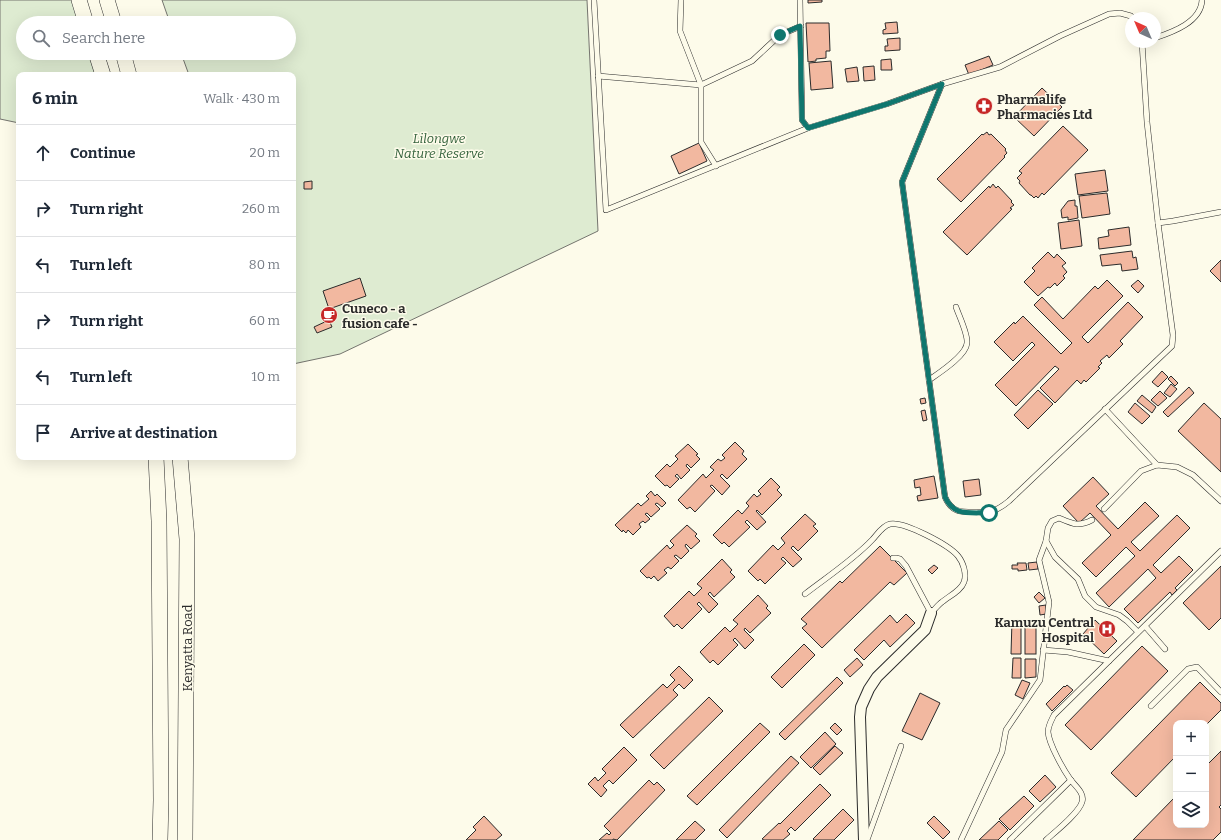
<!DOCTYPE html>
<meta charset="utf-8">
<style>
body{margin:0;font-family:Bitter,serif;background:#f2f2f3;color:#1f2937}
.controls{position:absolute;right:12px;bottom:12px;display:grid;overflow:hidden;border-radius:8px;box-shadow:0 4px 16px #0002}
.controls button{width:36px;height:36px;display:grid;place-items:center;padding:0;border:0;border-bottom:1px solid #e0e1e3;background:#fff;color:#1f2937;font:20px sans-serif}
.compass{position:absolute;left:1125px;top:12px;width:36px;height:36px;border-radius:50%;background:#fff;box-shadow:0 4px 16px #0002;rotate:316deg}
.stop{position:absolute;width:12px;height:12px;margin:-9px;border:3px solid #0f766e;border-radius:50%;background:#fff}
.stop.end{background:#0f766e;border-color:#fff;box-shadow:0 1px 4px #0008}
.list{margin:0;padding:0;list-style:none}
h2{display:flex;justify-content:space-between;align-items:center;height:52px;margin:0;padding:0 16px;font-size:17px}
h2 small{font-size:13px;font-weight:400;color:#747a83}
.list li{display:grid;grid-template-columns:26px 1fr auto;gap:12px;align-items:center;box-sizing:border-box;height:56px;padding:0 16px;border-top:1px solid #e0e1e3}
.list b{display:block;font-size:15px;white-space:nowrap}
.list em{font-size:13px;font-style:normal;color:#747a83}
.icon{flex:none;width:22px;height:22px;fill:none;stroke:currentColor;stroke-width:2;stroke-linecap:round;stroke-linejoin:round}
.map{position:relative;flex:none;width:1221px;height:840px;overflow:hidden}
.search{position:absolute;background:#fff;box-shadow:0 4px 16px #0002;left:16px;top:16px;width:280px;height:44px;display:flex;align-items:center;gap:10px;box-sizing:border-box;padding:0 14px;border-radius:22px;color:#747a83;font-size:15px}
.panel{position:absolute;background:#fff;box-shadow:0 4px 16px #0002;left:16px;top:72px;width:280px;height:388px;border-radius:8px}
.map>svg:first-child{display:block}
</style>
<div class="map">
<svg width="1221" height="840" viewBox="0 0 1221 840">
<rect width="100%" height="100%" fill="#fdfbea"/>
<g fill="#deebd1" stroke="#74746e">
<path d="M0,0h79l7,23h-63v30h72l7,22h-83v48l-19,-4z"/>
<path d="M162,0h425l11,231 -258,123 -47,10v-289h-104l-8,-22h108v-30h-119z"/>
</g>
<g fill="#f2b8a0" stroke="#2b2b2b">
<path d="M808,0h14v2l-14,1z"/>
<path d="M897,22l1,11 -15,1v-4l3,-1 -1,-6z"/>
<path d="M806,23h23l1,28h-4v7l-10,1v2l-8,1z"/>
<path d="M900,38v12l-15,1v-5h3l-1,-7z"/>
<path d="M989,56l4,9 -24,10 -4,-10z"/>
<path d="M891,59l1,11h-11v-10z"/>
<path d="M831,61l2,27 -22,2 -2,-27z"/>
<path d="M874,66l1,14 -11,1 -1,-14z"/>
<path d="M857,67l2,14 -12,1 -2,-13z"/>
<path d="M1042,88l20,19 -28,29 -20,-19z"/>
<path d="M1063,126l25,24 -44,45 -2,-2 -4,5 -2,-2 -2,2 -3,-3h-1l-11,-12 1,-2 -3,-3 5,-5 -3,-2z"/>
<path d="M987,132l2,3 2,-1 15,15 -1,1 2,3 -3,3 1,1 -44,45 -24,-23 45,-45 1,1z"/>
<path d="M699,143l8,18 -28,13 -8,-18z"/>
<path d="M1105,170l3,21 -30,4 -3,-21z"/>
<path d="M312,181v8h-8v-7z"/>
<path d="M993,184l3,4 2,-2 14,15 -1,1 3,3 -4,3 2,1 -45,46 -24,-23 46,-46 1,2z"/>
<path d="M1107,193l3,21 -28,4 -3,-22z"/>
<path d="M1075,200v6h2l1,12 -10,2v-3l-6,1 -1,-8 7,-9z"/>
<path d="M1079,220l3,26 -21,3 -3,-26z"/>
<path d="M1129,227l2,18 -32,4 -1,-11 11,-2 -1,-6z"/>
<path d="M1132,251l1,7 3,-1 2,12 -16,2 -1,-7 -19,2 -2,-11z"/>
<path d="M1048,252l6,6 3,-4 9,9 -4,3 5,6 -4,4 2,2 -8,8 -2,-3 -5,5 -2,-1 -10,9 -14,-14 11,-11 -3,-3z"/>
<path d="M1221,260v22l-11,-11z"/>
<path d="M360,278l6,18 -37,13 -6,-18z"/>
<path d="M1107,280l16,16 -41,41 6,6 40,-41 15,15 -23,24 3,3 -14,14 -2,-3 -7,6 2,2 -4,4 2,1 -14,14 -2,-2 -3,4 -4,-4 -22,23 -15,-15 19,-19 -4,-3 -39,40 -21,-21 40,-40 -3,-3 -19,19 -19,-19 20,-20 1,2 8,-8 38,38 11,-11 -38,-38 8,-8 21,22 32,-33 3,3z"/>
<path d="M1138,280l6,6 -6,7 -7,-7z"/>
<path d="M329,320l3,7 -15,6 -3,-6z"/>
<path d="M1162,371l6,6 -10,10 -6,-5z"/>
<path d="M1171,376l7,7 -3,3 -7,-7z"/>
<path d="M1171,384l6,5 -7,8 -6,-4z"/>
<path d="M1189,387l5,6 -26,24 -5,-5z"/>
<path d="M1038,390l15,14 -25,25 -14,-14z"/>
<path d="M1160,391l7,7 -9,8 -7,-6z"/>
<path d="M1142,395l14,12 -4,6 -15,-12z"/>
<path d="M925,398l1,5 -5,1 -1,-5z"/>
<path d="M1135,403l15,13 -8,8 -14,-12z"/>
<path d="M1204,403l17,16v53l-43,-41z"/>
<path d="M925,410l2,10 -4,1 -2,-10z"/>
<path d="M735,442l9,9 -2,3 5,5 -20,20 -5,-5 -2,2 10,10 -8,9 -10,-10 -2,1 5,5 -20,21 -5,-5 -3,2 -9,-9 25,-26 3,4 8,-8 -4,-3 8,-8 3,2 4,-3 -3,-3z"/>
<path d="M688,444l10,10 -2,1 4,4 -9,9 -4,-4 -1,2 4,4 -9,9 -4,-5 -2,2 4,3 -9,9 -3,-3 -2,1 -10,-10 12,-12 3,3 8,-8 -3,-3z"/>
<path d="M934,476l4,22 -20,3 -1,-5 4,-1 -1,-8 -5,1 -1,-8z"/>
<path d="M1093,477l16,17 -13,12 22,23 27,-27 14,14 -28,26 9,9 37,-36 13,13 -37,37 8,8 18,-17 14,14 -18,18 2,2 -5,5 -2,-3 -32,31 -14,-14 32,-31 -8,-9 -39,38 -13,-14 39,-37 -9,-9 -30,30 -14,-14 29,-28 -21,-22 -11,10 -16,-17z"/>
<path d="M771,478l9,9 -3,3 5,5 -20,20 -5,-5 -1,1 10,11 -9,8 -10,-10 -2,2 5,5 -21,20 -5,-5 -2,2 -9,-9 25,-25 4,4 7,-8 -3,-3 8,-9 3,3 4,-3 -3,-3z"/>
<path d="M979,479l2,16 -16,2 -2,-16z"/>
<path d="M651,491l4,5 2,-2 9,9 -4,4 -5,-4 -2,1 5,5 -9,8 -4,-4 -2,1 5,5 -5,4 -2,-2 -4,3 2,3 -8,8 -5,-5 -2,3 -3,-3 -1,2 -7,-7 23,-22 3,3 8,-7 -3,-3z"/>
<path d="M805,514l11,10 -3,2 5,5 -20,20 -5,-5 -2,2 11,11 -9,8 -10,-10 -2,2 5,4 -21,21 -5,-5 -2,2 -10,-10 25,-26 5,5 7,-7 -4,-5z"/>
<path d="M687,525l10,9 -2,2 5,5 -9,8 -5,-5 -1,2 4,5 -8,8 -5,-4 -2,1 5,5 -8,8 -3,-2 -4,3 3,3 -9,8 -4,-5 -3,3 -2,-2 -2,1 -7,-7 27,-26 3,4 4,-4 -4,-4z"/>
<path d="M880,546l27,27 -13,12 -4,-3 -68,66 -20,-20 5,-4 -6,-5 39,-38 2,2z"/>
<path d="M722,559l10,11 -2,2 5,5 -21,20 -4,-5 -2,2 10,10 -9,9 -10,-11 -2,2 5,5 -20,20 -5,-5 -3,3 -10,-11 25,-25 5,5 8,-8 -5,-4z"/>
<path d="M1037,562l1,7 -9,1 -1,-7z"/>
<path d="M1017,563h9l1,7 -9,1v-2h-6v-4h6z"/>
<path d="M934,565l4,3 -6,6 -4,-4z"/>
<path d="M1221,566v52l-12,12 -26,-27z"/>
<path d="M1039,592l6,6 -6,5 -5,-6z"/>
<path d="M758,595l10,11 -2,2 5,5 -21,20 -5,-5 -1,2 10,10 -9,9 -10,-11 -2,2 5,5 -20,20 -5,-5 -3,3 -10,-11 25,-25 5,5 8,-8 -5,-4z"/>
<path d="M1046,605v9l-6,1 -1,-9z"/>
<path d="M906,614l9,9 -25,24 -6,-7 -20,20 -10,-10 36,-35 7,8z"/>
<path d="M1012,620h9v34h-10z"/>
<rect x="1025" y="620" width="11" height="34"/>
<path d="M1095,620l22,21 -13,13 -21,-20z"/>
<path d="M804,644l11,11 -33,33 -11,-11z"/>
<path d="M1142,646l26,25 -77,79 -26,-25z"/>
<path d="M857,658l6,7 -13,12 -6,-7z"/>
<path d="M1013,658h8v20h-9z"/>
<path d="M1025,659h11v18l-11,1z"/>
<path d="M679,666l14,14 -9,9 -5,-5 -6,6 5,5 -45,43 -13,-13 43,-41 4,4 8,-8 -5,-5z"/>
<path d="M837,677l6,6 -58,57 -6,-6z"/>
<path d="M1022,680l8,3 -7,16 -8,-4z"/>
<path d="M1200,682l21,21v7l-15,15v-2h-30v33l-40,41 -25,-24z"/>
<path d="M1067,685l6,5 -21,21 -6,-7 18,-18 1,1z"/>
<path d="M920,693l20,10 -18,37 -20,-9z"/>
<path d="M709,697l14,14 -59,58 -14,-14z"/>
<path d="M760,723l10,9 -73,73 -10,-9z"/>
<path d="M835,723l7,7 -5,5 -7,-7z"/>
<path d="M825,732l11,12 -25,24 -11,-11z"/>
<path d="M835,746l8,7 -23,22 -7,-7z"/>
<path d="M624,747l13,13 -24,24 -4,-4 -6,6 4,4 -6,7 -13,-13 7,-7 3,4 8,-8 -4,-4z"/>
<path d="M1221,751v54l-2,2 2,2v23l-8,8h-80l43,-44v29h30v-59z"/>
<path d="M791,756l8,7 -72,75 -8,-8z"/>
<path d="M1045,775l11,12 -16,15 -11,-11z"/>
<path d="M649,780l5,5 3,-3 8,8 -48,50 -4,-1v1h-14l8,-7 2,2 2,-2 -7,-7z"/>
<path d="M820,784l11,11 -36,36 -4,-4 -4,4 3,3 -7,6h-19l-2,-1 17,-16 1,1z"/>
<path d="M1024,796l10,10 -24,24 -11,-11z"/>
<path d="M843,809l11,11 -20,20h-20l-1,-1z"/>
<path d="M484,816l18,19 -6,5h-30l10,-10 -3,-3z"/>
<path d="M934,816l16,16 -7,7 -16,-16z"/>
<path d="M695,821l10,9 -10,10h-19z"/>
<path d="M999,821l9,9 -10,10h-19z"/>
</g>
<g fill="none" stroke-linecap="round" stroke-linejoin="round">
<g stroke="#2b2b2b" stroke-width="6">
<g id="lane">
<path d="M594,0l12,210 202,-82"/>
<path d="M681,0l-1,31 21,54v57l15,24"/>
<path d="M800,0l2,120 6,8 79,-24 55,-20 58,-17 60,-31 49,-22 11,-1 11,3 2,2"/>
<path d="M1155,38c18,-6 46,-16 47,-38"/>
<path d="M1142,42l5,80 11,101 15,-2 48,-9"/>
<path d="M598,76l103,9 51,-24 28,-26 21,-9"/>
<path d="M942,84l-40,98 43,315c7,16 16,15 32,15 4,0 9,1 13,0 7,-2 13,-6 19,-11l163,-155 1,-11 -15,-112"/>
<path d="M929,380c10,-7 37,-24 38,-37 1,-9 -8,-27 -11,-36"/>
<path d="M1105,409l52,56"/>
<path d="M1104,509l37,-38 16,-6 20,2 16,8 28,26"/>
<path d="M1046,541l9,16 23,22 7,17 11,11 23,8 8,6 11,11"/>
<path d="M805,594c22,-17 48,-34 67,-54 5,-5 10,-14 18,-16 14,-3 59,21 68,32 5,6 9,18 6,26 -3,9 -15,14 -22,20 -4,3 -7,7 -11,11l-25,-47 -6,-7 -4,-1h-3"/>
<path d="M1145,626l20,23"/>
<path d="M1043,650l25,2 41,9"/>
<path d="M1151,706l37,-37 9,-2 24,25"/>
<path d="M867,840l34,-94"/>
<path d="M961,840l41,-88 4,-22 34,-50 9,-78 -10,-42 7,-19 2,-13 4,-7 7,-3c14,6 19,9 33,2"/>
<path d="M1010,840l61,-60"/>
<path d="M1046,840c9,-8 33,-27 36,-38 3,-9 -7,-16 -12,-23 -7,-10 -21,-35 -22,-47 0,-6 3,-11 6,-17l167,-164"/>
</g>
</g>
<g stroke="#2b2b2b" stroke-width="12">
<path id="street" d="M864,840l-4,-123 1,-10 8,-18 8,-12 48,-47 6,-17"/>
</g>
<g stroke="#2b2b2b" stroke-width="16">
<g id="secondary">
<path d="M79,0l7,23"/>
<path d="M107,0l7,23"/>
<path d="M96,53l7,22"/>
<path d="M123,53l6,22"/>
<path d="M156,457l3,64 2,279 -1,40"/>
<path d="M180,457l7,82 -2,301"/>
</g>
</g>
<use href="#lane" stroke="#fdfbea" stroke-width="5"/>
<use href="#street" stroke="#fdfbea" stroke-width="10"/>
<use href="#secondary" stroke="#fdfbea" stroke-width="15"/>
</g>
<g fill="none" stroke-linecap="round" stroke-linejoin="round">
<path stroke="#0f766e" stroke-width="5" d="M780,35l20,-9 2,94 6,8 79,-24 55,-20 -40,98 43,315c9,20 25,15 44,16"/>
</g>
<defs>
<g id="pharmacy-disc" transform="scale(0.9)"><circle r="9.5" fill="#c62828" stroke="#fdfbea"/><path d="M-2-6h4v4h4v4h-4v4h-4v-4h-4v-4h4Z" fill="#fff"/></g>
<g id="cafe-disc" transform="scale(0.9)"><circle r="9.5" fill="#c62828" stroke="#fdfbea"/><path d="M-5.5-4.5H6V0H3Q3 3.5 0 3.5H-2.5Q-5.5 3.5-5.5 0ZM3-3.2v2h1.7v-2ZM-6 4.5H4V6H-6Z" fill="#fff"/></g>
<g id="hospital-disc" transform="scale(0.9)"><circle r="9.5" fill="#c62828" stroke="#fdfbea"/><path d="M-5-5h3v3.5h4V-5h3V5h-3V1.5h-4V5h-3Z" fill="#fff"/></g>
</defs>
<g fill-rule="evenodd">
<use href="#pharmacy-disc" x="984" y="106"/>
<use href="#cafe-disc" x="329" y="315"/>
<use href="#hospital-disc" x="1107" y="629"/>
</g>
<g text-anchor="middle" stroke-width="3" stroke-linejoin="round" paint-order="stroke">
<g font-size="13" font-weight="bold" fill="#2b2b2b" stroke="#fdfbea" text-anchor="start">
<text x="997" y="104">Pharmalife<tspan x="997" dy="15">Pharmacies Ltd</tspan></text>
<text x="342" y="313">Cuneco - a<tspan x="342" dy="15">fusion cafe -</tspan></text>
<text x="1094" y="627" text-anchor="end">Kamuzu Central<tspan x="1094" dy="15">Hospital</tspan></text>
</g>
<g font-size="13" font-style="italic" fill="#34623c" stroke="#fdfbea">
<text x="439" y="143">Lilongwe<tspan x="439" dy="15">Nature Reserve</tspan></text>
</g>
<g font-size="13" fill="#2b2b2b" stroke="#fdfbea">
<text transform="translate(187 648) rotate(-90)" y="5">Kenyatta Road</text>
</g>
</g>
</svg>
<div class="controls">
<button>+</button>
<button>−</button>
<button><svg class="icon" aria-label="layers" viewBox="0 0 24 24"><path d="M12 4l9 5-9 5-9-5zM3 14l9 5 9-5"/></svg></button>
</div>
<svg class="compass" viewBox="-18 -18 36 36"><path d="M0-13l5 13h-10z" fill="#e53935"/><path d="M0 13l5-13h-10z" fill="#747a83"/></svg>
<div class="stop" style="left:989px;top:513px"></div>
<div class="stop end" style="left:780px;top:35px"></div>
<div class="search"><svg class="icon" aria-label="search" viewBox="0 0 24 24"><circle cx="10" cy="10" r="6"/><path d="M15 15l6 6"/></svg>Search here</div>
<section class="panel">
<h2>6 min<small>Walk · 430 m</small></h2>
<ul class="list">
<li><svg class="icon" aria-label="ahead" viewBox="0 0 24 24"><path d="M12 20V5M6 11l6-6 6 6"/></svg><div><b>Continue</b></div><em>20 m</em></li>
<li><svg class="icon" aria-label="right" viewBox="0 0 24 24"><path d="M7 20v-9h11M14 6l5 5-5 5"/></svg><div><b>Turn right</b></div><em>260 m</em></li>
<li><svg class="icon" aria-label="left" viewBox="0 0 24 24"><path d="M17 20v-9H6M10 6l-5 5 5 5"/></svg><div><b>Turn left</b></div><em>80 m</em></li>
<li><svg class="icon" aria-label="right" viewBox="0 0 24 24"><path d="M7 20v-9h11M14 6l5 5-5 5"/></svg><div><b>Turn right</b></div><em>60 m</em></li>
<li><svg class="icon" aria-label="left" viewBox="0 0 24 24"><path d="M17 20v-9H6M10 6l-5 5 5 5"/></svg><div><b>Turn left</b></div><em>10 m</em></li>
<li><svg class="icon" aria-label="arrive" viewBox="0 0 24 24"><path d="M6 21V4h12l-3 4 3 4H6"/></svg><div><b>Arrive at destination</b></div></li>
</ul>
</section>
</div>
